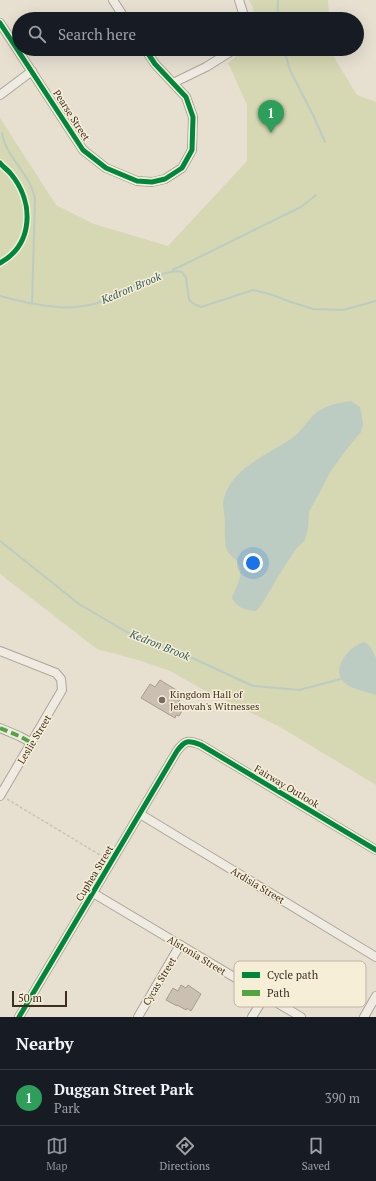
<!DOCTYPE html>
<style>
body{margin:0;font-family:"PT Serif",serif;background:#242831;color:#f1f3f6}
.scale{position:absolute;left:12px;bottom:10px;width:55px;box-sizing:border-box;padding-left:4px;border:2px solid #3d2e20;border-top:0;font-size:11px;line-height:14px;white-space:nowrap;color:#3d2e20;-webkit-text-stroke:3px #f7eed8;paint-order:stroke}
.you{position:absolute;left:253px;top:563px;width:14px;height:14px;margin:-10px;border:3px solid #fff;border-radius:50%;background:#1a73e8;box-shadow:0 0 0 6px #1a73e833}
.badge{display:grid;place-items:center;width:26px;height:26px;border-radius:50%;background:#8c9099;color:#fff;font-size:13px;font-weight:700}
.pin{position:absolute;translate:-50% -33px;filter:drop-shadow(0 1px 2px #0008)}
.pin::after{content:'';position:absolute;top:21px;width:14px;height:12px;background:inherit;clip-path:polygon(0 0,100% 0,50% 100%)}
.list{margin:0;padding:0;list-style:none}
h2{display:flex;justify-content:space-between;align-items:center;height:52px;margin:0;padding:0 16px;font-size:17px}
h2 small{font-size:13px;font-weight:400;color:#9ea1a6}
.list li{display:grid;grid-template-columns:26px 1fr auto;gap:12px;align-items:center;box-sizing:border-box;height:56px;padding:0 16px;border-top:1px solid #363941}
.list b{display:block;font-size:15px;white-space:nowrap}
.list p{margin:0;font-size:13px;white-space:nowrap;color:#9ea1a6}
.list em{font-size:13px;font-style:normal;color:#9ea1a6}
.icon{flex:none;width:22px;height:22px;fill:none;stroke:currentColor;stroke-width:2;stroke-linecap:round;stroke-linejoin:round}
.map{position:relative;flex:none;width:376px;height:1017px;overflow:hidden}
.search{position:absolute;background:#171b24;box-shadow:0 4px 16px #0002;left:12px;right:12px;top:12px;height:44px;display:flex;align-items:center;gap:10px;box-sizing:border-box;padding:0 14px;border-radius:22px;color:#9ea1a6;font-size:15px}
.sheet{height:108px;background:#171b24}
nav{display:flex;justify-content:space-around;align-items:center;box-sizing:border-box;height:56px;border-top:1px solid #363941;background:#171b24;font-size:11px;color:#9ea1a6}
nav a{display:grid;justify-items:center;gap:2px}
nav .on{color:#8c9099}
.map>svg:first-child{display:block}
</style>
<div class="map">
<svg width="376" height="1017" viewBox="0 0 376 1017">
<rect width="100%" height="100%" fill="#e7e0d1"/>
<g fill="#d6d7b3">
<path d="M249,0h79l1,19h-73l-3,-11z"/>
<path d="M244,49h85l28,46 19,7v683l-96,-58 -78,-38 -32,-18 -32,-11 -41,-11 -97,-75v-456l56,87 38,19 74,22 79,-85v-56l-19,-42z"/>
</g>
<g fill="#bcccc2">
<path d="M351,401l9,6 3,16 -2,9 -15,18 -15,21 -22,41 -1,17 -3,11 -9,9 -17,26 -17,29 -6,7c-10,0 -20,-4 -24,-13 4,-12 14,-25 5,-37 -5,-5 -9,-7 -11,-14 -2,-8 -1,-19 -1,-27 -1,-7 -3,-15 -1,-22 8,-30 43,-43 67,-59 9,-6 14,-15 21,-22 9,-11 25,-14 39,-16z"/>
<path d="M365,642l5,4 6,12v37c-8,-3 -24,-6 -30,-11 -18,-13 4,-40 19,-42z"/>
</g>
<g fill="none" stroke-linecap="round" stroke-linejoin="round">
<g stroke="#bcccc2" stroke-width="2">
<path d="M277,19l1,-19"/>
<path d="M284,49l6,21 23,45 12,27"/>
<path d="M2,133c4,25 30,42 33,67l-3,103"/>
<path d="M173,270l128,-63 15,-12"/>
<path d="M0,296c22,6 53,13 76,11 9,-1 21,-3 30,-7 15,-7 62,-34 76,-28l4,6 3,22 5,4 7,3 52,-17 20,5 15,6 25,8 30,1 33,-9"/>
<path d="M0,541l79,63 56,33 53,19 65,30 46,4 42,-11"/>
</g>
</g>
<g fill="#cbbfb2" stroke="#a89c90">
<path d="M160,680l23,14 -5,9 5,2 -2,3 2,1 -4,7 -3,-1 -1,3 -34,-20 9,-14 5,3z"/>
<path d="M181,985l5,3 2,-3 13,9 -10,17 -4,-3 -1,2 -9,-5v1l-11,-6 7,-12 5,3z"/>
</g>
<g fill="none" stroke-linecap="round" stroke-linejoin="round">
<g stroke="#ada599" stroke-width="10">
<g id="minor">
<path d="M113,0l12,19"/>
<path d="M239,0l6,19"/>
<path d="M0,23l83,127 23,18 31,13 15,1 13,-3 17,-11 10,-18 1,-33 -7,-20 -31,-33 -10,-15"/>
<path d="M173,83l33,-16 24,-15 2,-3"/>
<path d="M0,95l32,-24"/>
<path d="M0,651l56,22 5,6 1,11 -62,106"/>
<path d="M0,728l19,8 13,7"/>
<path d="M140,814l236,143"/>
<path d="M93,893l208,124"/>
<path d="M19,1017l158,-266c8,-11 11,-11 24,-6l175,105"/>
<path d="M138,1017l42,-72"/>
<path d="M252,1017l13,-21"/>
<path d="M364,1017l12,-21"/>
</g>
</g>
<path stroke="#c8c2b9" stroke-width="1.5" stroke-dasharray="3 2" stroke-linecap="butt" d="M7,799l98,59"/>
<use href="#minor" stroke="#efebe3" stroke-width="8"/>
<path stroke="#54a441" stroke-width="4" stroke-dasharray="8 4" stroke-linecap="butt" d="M0,728l19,8 13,7"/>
<g stroke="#f7eed8" stroke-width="8">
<g id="cycleway">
<path d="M0,23l83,127 23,18 31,13 15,1 13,-3 17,-11 10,-18 1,-33 -7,-20 -31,-33 -10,-15"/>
<path d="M0,163c3,4 8,7 11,11 23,28 23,70 -11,89"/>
<path d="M19,1017l158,-266c8,-11 11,-11 24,-6l175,105"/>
</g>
</g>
<use href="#cycleway" stroke="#00873e" stroke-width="5"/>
</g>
<circle fill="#786c5e" stroke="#f7eed8" stroke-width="1.5" cx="162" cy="700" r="4"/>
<g text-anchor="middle" stroke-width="3" stroke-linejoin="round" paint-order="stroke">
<g font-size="10" fill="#3d2e20" stroke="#f7eed8">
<text transform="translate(72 115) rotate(57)" y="4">Pearse Street</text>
<text transform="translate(34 739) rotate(-59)" y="4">Leslie Street</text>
<text transform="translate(287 786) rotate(31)" y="4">Fairway Outlook</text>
<text transform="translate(94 873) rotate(-59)" y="4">Cuphea Street</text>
<text transform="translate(258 885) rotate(31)" y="4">Ardisia Street</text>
<text transform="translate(197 955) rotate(31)" y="4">Alstonia Street</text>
<text transform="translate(159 981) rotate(-59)" y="4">Cycas Street</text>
</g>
<g font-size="10" fill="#3d2e20" stroke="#f7eed8" text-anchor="start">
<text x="170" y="698">Kingdom Hall of<tspan x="170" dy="12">Jehovah's Witnesses</tspan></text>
</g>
<g font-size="11" font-style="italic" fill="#2f5d5a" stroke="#f7eed8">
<text transform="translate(131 288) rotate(-23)" y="4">Kedron Brook</text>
<text transform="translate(160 645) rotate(22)" y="4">Kedron Brook</text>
</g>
</g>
<rect x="234" y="961" width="132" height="46" rx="6" fill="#f7eed8" stroke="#bfb4a1" stroke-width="1"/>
<rect x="242" y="972" width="18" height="6" fill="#00873e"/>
<rect x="242" y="990" width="18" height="6" fill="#54a441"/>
<g font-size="11" fill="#3d2e20">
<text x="267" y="979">Cycle path</text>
<text x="267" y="997">Path</text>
</g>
</svg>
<div class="scale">50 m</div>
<div class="you"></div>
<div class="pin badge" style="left:271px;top:133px;background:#2e9e5b">1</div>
<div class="search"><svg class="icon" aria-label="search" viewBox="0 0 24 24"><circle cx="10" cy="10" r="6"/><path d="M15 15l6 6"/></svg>Search here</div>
</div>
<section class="sheet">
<h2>Nearby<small></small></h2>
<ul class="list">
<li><span class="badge" style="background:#2e9e5b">1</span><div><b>Duggan Street Park</b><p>Park</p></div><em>390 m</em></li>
</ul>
</section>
<nav>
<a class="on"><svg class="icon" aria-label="map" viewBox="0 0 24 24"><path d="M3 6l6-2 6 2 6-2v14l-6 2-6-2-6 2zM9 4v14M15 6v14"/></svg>Map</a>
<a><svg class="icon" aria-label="directions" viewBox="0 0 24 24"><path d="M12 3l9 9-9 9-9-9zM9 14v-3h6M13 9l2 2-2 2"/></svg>Directions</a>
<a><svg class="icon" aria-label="saved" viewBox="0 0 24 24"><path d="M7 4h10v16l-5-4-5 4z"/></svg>Saved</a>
</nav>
